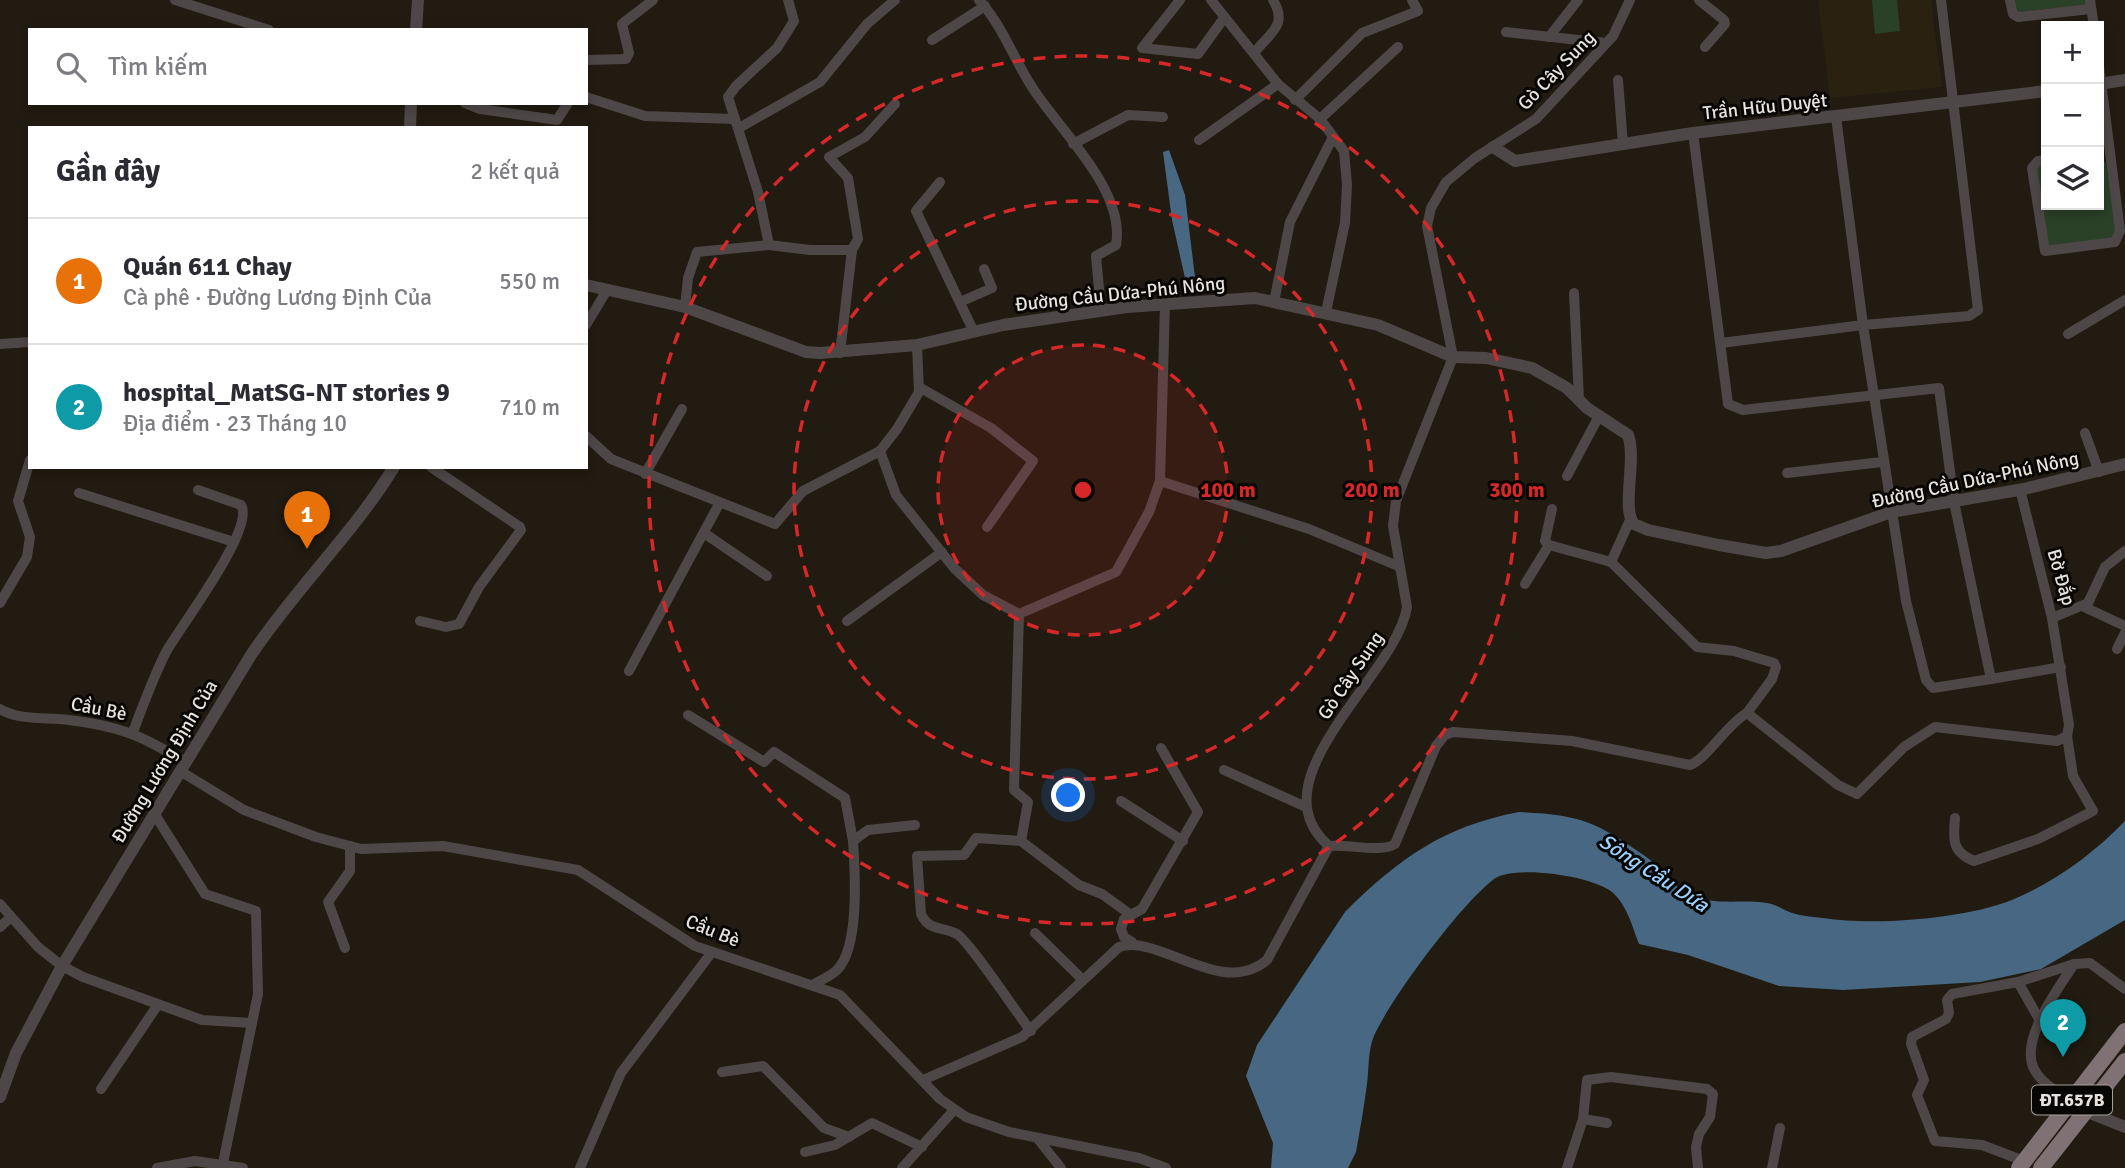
<!DOCTYPE html>
<html lang="vi">
<meta charset="utf-8">
<style>
body{margin:0;font-family:Signika,sans-serif;background:#f7f7f7;color:#2b2b33}
.controls{position:absolute;right:21px;top:21px;display:grid;overflow:hidden;border-radius:0px;box-shadow:0 4px 10px #0003}
.controls button{width:63px;height:63px;display:grid;place-items:center;padding:0;border:0;border-bottom:2px solid #e1e1e2;background:#fff;color:#2b2b33;font:35px sans-serif}
.you{position:absolute;left:1069px;top:796px;width:24px;height:24px;margin:-18px;border:5px solid #fff;border-radius:50%;background:#1a73e8;box-shadow:0 0 0 10px #1a73e833}
.badge{display:grid;place-items:center;width:46px;height:46px;border-radius:50%;background:#db2777;color:#fff;font-size:23px;font-weight:700}
.pin{position:absolute;translate:-50% -58px;filter:drop-shadow(0 2px 4px #0008)}
.pin::after{content:'';position:absolute;top:37px;width:24px;height:21px;background:inherit;clip-path:polygon(0 0,100% 0,50% 100%)}
.list{margin:0;padding:0;list-style:none}
h2{display:flex;justify-content:space-between;align-items:center;height:91px;margin:0;padding:0 28px;font-size:30px}
h2 small{font-size:23px;font-weight:400;color:#7c7c81}
.list li{display:grid;grid-template-columns:46px 1fr auto;gap:21px;align-items:center;box-sizing:border-box;height:126px;padding:0 28px;border-top:2px solid #e1e1e2}
.list b{display:block;font-size:26px;white-space:nowrap}
.list p{margin:0;font-size:23px;white-space:nowrap;color:#7c7c81}
.list em{font-size:23px;font-style:normal;color:#7c7c81}
.icon{flex:none;width:38px;height:38px;fill:none;stroke:currentColor;stroke-width:2;stroke-linecap:round;stroke-linejoin:round}
.map{position:relative;flex:none;width:2125px;height:1168px;overflow:hidden}
.search{position:absolute;background:#fff;box-shadow:0 4px 10px #0003;left:28px;top:28px;width:560px;height:77px;display:flex;align-items:center;gap:18px;box-sizing:border-box;padding:0 24px;border-radius:0px;color:#7c7c81;font-size:26px}
.panel{position:absolute;background:#fff;box-shadow:0 4px 10px #0003;left:28px;top:126px;width:560px;height:343px;border-radius:0px}
.map>svg:first-child{display:block}
</style>
<div class="map">
<svg width="2125" height="1168" viewBox="0 0 2125 1168">
<rect width="100%" height="100%" fill="#211b11"/>
<path fill="#2a2111" d="M1818,0h113l11,87 -112,11z"/>
<g fill="#2a4027">
<path d="M1872,0h25l3,31 -25,3z"/>
<path d="M2015,0h71l1,5 -69,7z"/>
<path d="M2099,157l7,6 10,69 -6,8 -61,9 -13,-80 3,-5 7,-1v42h53z"/>
</g>
<g fill="#476782">
<path d="M1169,150l16,45 10,82 -10,1 -13,-58 -9,-68z"/>
<path d="M1519,812c61,3 76,9 126,44 15,10 27,30 44,39 23,11 53,4 78,8 9,1 16,7 25,10 10,3 21,4 31,5 52,8 141,1 189,-18 43,-18 81,-46 113,-79v99l-84,49 -61,13 -137,8 -64,-4 -91,-31 -49,-11c-7,-18 -12,-39 -27,-52 -19,-16 -97,-28 -118,-13 -33,25 -103,119 -120,157 -6,13 -5,33 -7,48 -3,23 -7,46 -11,68l-8,16h-77l2,-25 -27,-67 11,-31 88,-133c53,-53 99,-86 174,-100z"/>
</g>
<g fill="none" stroke-linecap="round" stroke-linejoin="round">
<g stroke="#4e4748" stroke-width="10">
<path d="M175,0l94,30"/>
<path d="M979,0c24,26 34,58 53,87 27,43 94,103 84,158l-20,11 5,55"/>
<path d="M1180,0l-38,48 56,6 26,-36"/>
<path d="M1211,0l67,84 42,35 24,32 3,34 -2,38 -19,89"/>
<path d="M1699,0l25,20 1,4 -20,23"/>
<path d="M1941,0l37,310 -9,6 -106,9 43,276 20,79 7,8 58,-9"/>
<path d="M2010,0l3,14 5,3 73,-8"/>
<path d="M2090,0l4,26"/>
<path d="M1506,32l100,11"/>
<path d="M1549,37l29,-37"/>
<path d="M932,40l53,-34"/>
<path d="M1255,52c16,-20 33,-27 18,-52"/>
<path d="M587,60l39,-1 3,-6 -7,-29 31,-24"/>
<path d="M1618,80l5,64"/>
<path d="M586,97l59,19 90,3"/>
<path d="M1295,100l67,-67 56,-22 -6,-11"/>
<path d="M465,103l15,6 77,11 11,-17"/>
<path d="M1320,119l78,-72"/>
<path d="M739,128l81,-46 47,-58 28,-24"/>
<path d="M1693,133l35,271 15,6 196,-22 15,114 37,177 70,-12"/>
<path d="M1199,140l79,-56"/>
<path d="M1073,144l55,-29 35,2"/>
<path d="M2046,160l-8,1 -6,7 13,83 70,-9 5,-11 -21,-165"/>
<path d="M940,182l-24,29 57,119"/>
<path d="M769,245l41,5h42"/>
<path d="M1574,293l5,107"/>
<path d="M960,302l32,-14 -8,-19"/>
<path d="M1274,302l16,-80 43,-85"/>
<path d="M685,307l3,-29 9,-26 72,-7 -11,-53 -30,-95 8,-11 41,-38 17,-27 -6,-21"/>
<path d="M586,325l21,-35"/>
<path d="M2068,334l57,-34"/>
<path d="M1721,343l142,-18 -27,-208"/>
<path d="M0,344l30,-2"/>
<path d="M840,353l12,-103 6,-11 -10,-61 -19,-21 36,-20 30,-33"/>
<path d="M919,387l72,41 42,33 -46,66"/>
<path d="M2085,433l14,39"/>
<path d="M586,436l25,23 164,65 28,-33 77,-40 17,-22 22,-37 -2,-47"/>
<path d="M880,451l16,44 58,73 29,27 36,19 97,-42 33,-60 11,-31 5,-177"/>
<path d="M1787,473l95,-11"/>
<path d="M645,474l37,-65"/>
<path d="M1567,476l32,-60"/>
<path d="M1160,481l149,48 89,37"/>
<path d="M2020,489l32,129 36,-15 17,-36 20,-16"/>
<path d="M79,493l155,49"/>
<path d="M1630,520l-19,42 86,85 37,4 40,12 2,4 -4,12 -25,34"/>
<path d="M704,533l63,43"/>
<path d="M1549,545l62,17"/>
<path d="M1525,584l24,-39 -4,-4 7,-32"/>
<path d="M0,603l27,-46 3,-20 -12,-36 12,-41"/>
<path d="M2082,606l43,20"/>
<path d="M1019,614l-5,176 14,12 -7,39 58,44 23,9 29,21 -7,4 -3,10 3,8 8,5"/>
<path d="M420,621l26,6 13,-3 20,-37 42,-57 -1,-3 -89,-60"/>
<path d="M847,621l95,-69"/>
<path d="M2117,649l8,-16"/>
<path d="M629,671l90,-167"/>
<path d="M0,709c21,12 46,8 69,11 51,6 74,16 116,42"/>
<path d="M688,715l76,47 10,-10 71,46 8,43"/>
<path d="M133,732c10,-27 20,-54 33,-80 14,-25 90,-124 75,-147l-43,-15"/>
<path d="M1224,770l82,37"/>
<path d="M180,771l64,39 72,27 45,12 82,-3 135,24 117,76 145,49 100,104 26,18 43,15 130,26 27,10"/>
<path d="M1121,801l62,40"/>
<path d="M154,813l51,81 51,17 2,83 -35,169"/>
<path d="M1955,818c-2,22 -3,34 19,43l64,-22 55,-28 -20,-35 -6,-40"/>
<path d="M1021,841l-45,-3 -12,17 -47,1 4,58c8,18 22,12 36,20 12,7 61,81 74,97"/>
<path d="M1329,846c19,-2 53,7 66,-2l41,-98 9,-11 8,-3 119,9 118,24c17,-6 36,-40 57,-52l91,72 19,9 47,-47 31,-20 122,14 10,-5 2,-11 -17,-107"/>
<path d="M0,904l38,43 24,19 21,11 119,43 50,3"/>
<path d="M1131,915l11,-6 56,-97 -37,-64"/>
<path d="M0,927l11,-10"/>
<path d="M1035,933l47,46"/>
<path d="M345,948l-17,-46 22,-31v-25"/>
<path d="M2018,982l21,37"/>
<path d="M814,984c7,-4 17,-8 23,-14 23,-23 18,-99 16,-129l15,-11 47,-5"/>
<path d="M722,1072l41,-6 61,62 25,9"/>
<path d="M923,1080l99,-43 97,-90c40,-14 102,52 148,13l62,-114c-77,-66 68,-171 78,-239l-14,-81 3,-25 57,-144 -26,-131 4,-18 15,-26 29,-24 61,-39 77,-83 17,-36"/>
<path d="M101,1089l56,-83"/>
<path d="M2070,1102c-12,-10 -29,-19 -36,-33 -15,-30 25,-81 40,-105l16,-1 35,26"/>
<path d="M1583,1119l24,4"/>
<path d="M1038,1139l23,29"/>
<path d="M805,1152l30,-7 37,-22 50,24"/>
<path d="M2024,1161l-42,-16 -47,-4 -18,-46 7,-15 -13,-36 1,-7 34,-18 3,-6 -2,-13 5,-6 66,-12 56,-18"/>
<path d="M157,1168l38,-7 48,7"/>
<path d="M580,1168l41,-95 91,-121"/>
<path d="M902,1168l52,-58"/>
<path d="M1567,1168l16,-49 4,-39 24,-3 96,12 6,5 -3,23 -11,17 -3,13 2,21"/>
<path d="M1772,1168l8,-40"/>
</g>
<g stroke="#4e4748" stroke-width="12">
<path d="M416,30l2,-30"/>
<path d="M2099,84l26,-4"/>
<path d="M410,128l1,-25"/>
<path d="M1493,147l22,14 178,-28 353,-42"/>
<path d="M586,285l99,22 121,45 14,1 97,-8 86,-20 124,-18 128,-9 123,27 75,32 33,1 46,10 35,20 20,20 41,27c9,25 -7,74 6,89l14,6 71,15 47,8 15,-2 110,-39 133,-23 101,-25"/>
<path d="M0,1097l16,-44 46,-87 189,-311c44,-66 102,-121 143,-188"/>
<path d="M2085,1111l40,16"/>
</g>
<g stroke="#807274" stroke-width="16">
<path d="M2019,1168l106,-137"/>
<path d="M2041,1168l84,-107"/>
</g>
</g>
<circle cx="1083" cy="490" r="145" fill="#d62828" fill-opacity=".12"/>
<g fill="none" stroke="#d62828" stroke-width="3.5" stroke-dasharray="12 9">
<circle cx="1083" cy="490" r="145"/>
<circle cx="1083" cy="490" r="289"/>
<circle cx="1083" cy="490" r="434"/>
</g>
<g text-anchor="middle" stroke-width="6" stroke-linejoin="round" paint-order="stroke">
<rect fill="#080603" stroke="#a4a19b" stroke-width="2" x="2032" y="1085.5" width="80" height="29" rx="5"/>
<g font-size="18" font-weight="bold" fill="#e7e3dc">
<text x="2072" y="1106">ĐT.657B</text>
</g>
<g font-size="19" fill="#e7e3dc" stroke="#080603">
<text transform="translate(1556 70) rotate(-46)" y="7">Gò Cây Sung</text>
<text transform="translate(1765 106) rotate(-6)" y="7">Trần Hữu Duyệt</text>
<text transform="translate(1120 293) rotate(-6)" y="7">Đường Cầu Dứa-Phú Nông</text>
<text transform="translate(1975 479) rotate(-12)" y="7">Đường Cầu Dứa-Phú Nông</text>
<text transform="translate(2062 577) rotate(74)" y="7">Bờ Đắp</text>
<text transform="translate(1350 675) rotate(-56)" y="7">Gò Cây Sung</text>
<text transform="translate(99 708) rotate(11)" y="7">Cầu Bè</text>
<text transform="translate(164 761) rotate(-59)" y="7">Đường Lương Định Của</text>
<text transform="translate(713 930) rotate(22)" y="7">Cầu Bè</text>
</g>
<g font-size="21" font-style="italic" fill="#99d0ff" stroke="#080603">
<text transform="translate(1654 873) rotate(33)" y="7">Sông Cầu Dứa</text>
</g>
</g>
<circle cx="1083" cy="490" r="10" fill="#d62828" stroke="#080603" stroke-width="3.5"/>
<g font-size="21" text-anchor="middle" font-weight="bold" fill="#d62828" stroke="#080603" stroke-width="6" stroke-linejoin="round" paint-order="stroke">
<text x="1228" y="497">100 m</text>
<text x="1372" y="497">200 m</text>
<text x="1517" y="497">300 m</text>
</g>
</svg>
<div class="controls">
<button>+</button>
<button>−</button>
<button><svg class="icon" aria-label="layers" viewBox="0 0 24 24"><path d="M12 4l9 5-9 5-9-5zM3 14l9 5 9-5"/></svg></button>
</div>
<div class="you"></div>
<div class="pin badge" style="left:307px;top:549px;background:#e8710a">1</div>
<div class="pin badge" style="left:2063px;top:1057px;background:#0f9aa8">2</div>
<div class="search"><svg class="icon" aria-label="search" viewBox="0 0 24 24"><circle cx="10" cy="10" r="6"/><path d="M15 15l6 6"/></svg>Tìm kiếm</div>
<section class="panel">
<h2>Gần đây<small>2 kết quả</small></h2>
<ul class="list">
<li><span class="badge" style="background:#e8710a">1</span><div><b>Quán 611 Chay</b><p>Cà phê · Đường Lương Định Của</p></div><em>550 m</em></li>
<li><span class="badge" style="background:#0f9aa8">2</span><div><b>hospital_MatSG-NT stories 9</b><p>Địa điểm · 23 Tháng 10</p></div><em>710 m</em></li>
</ul>
</section>
</div>
